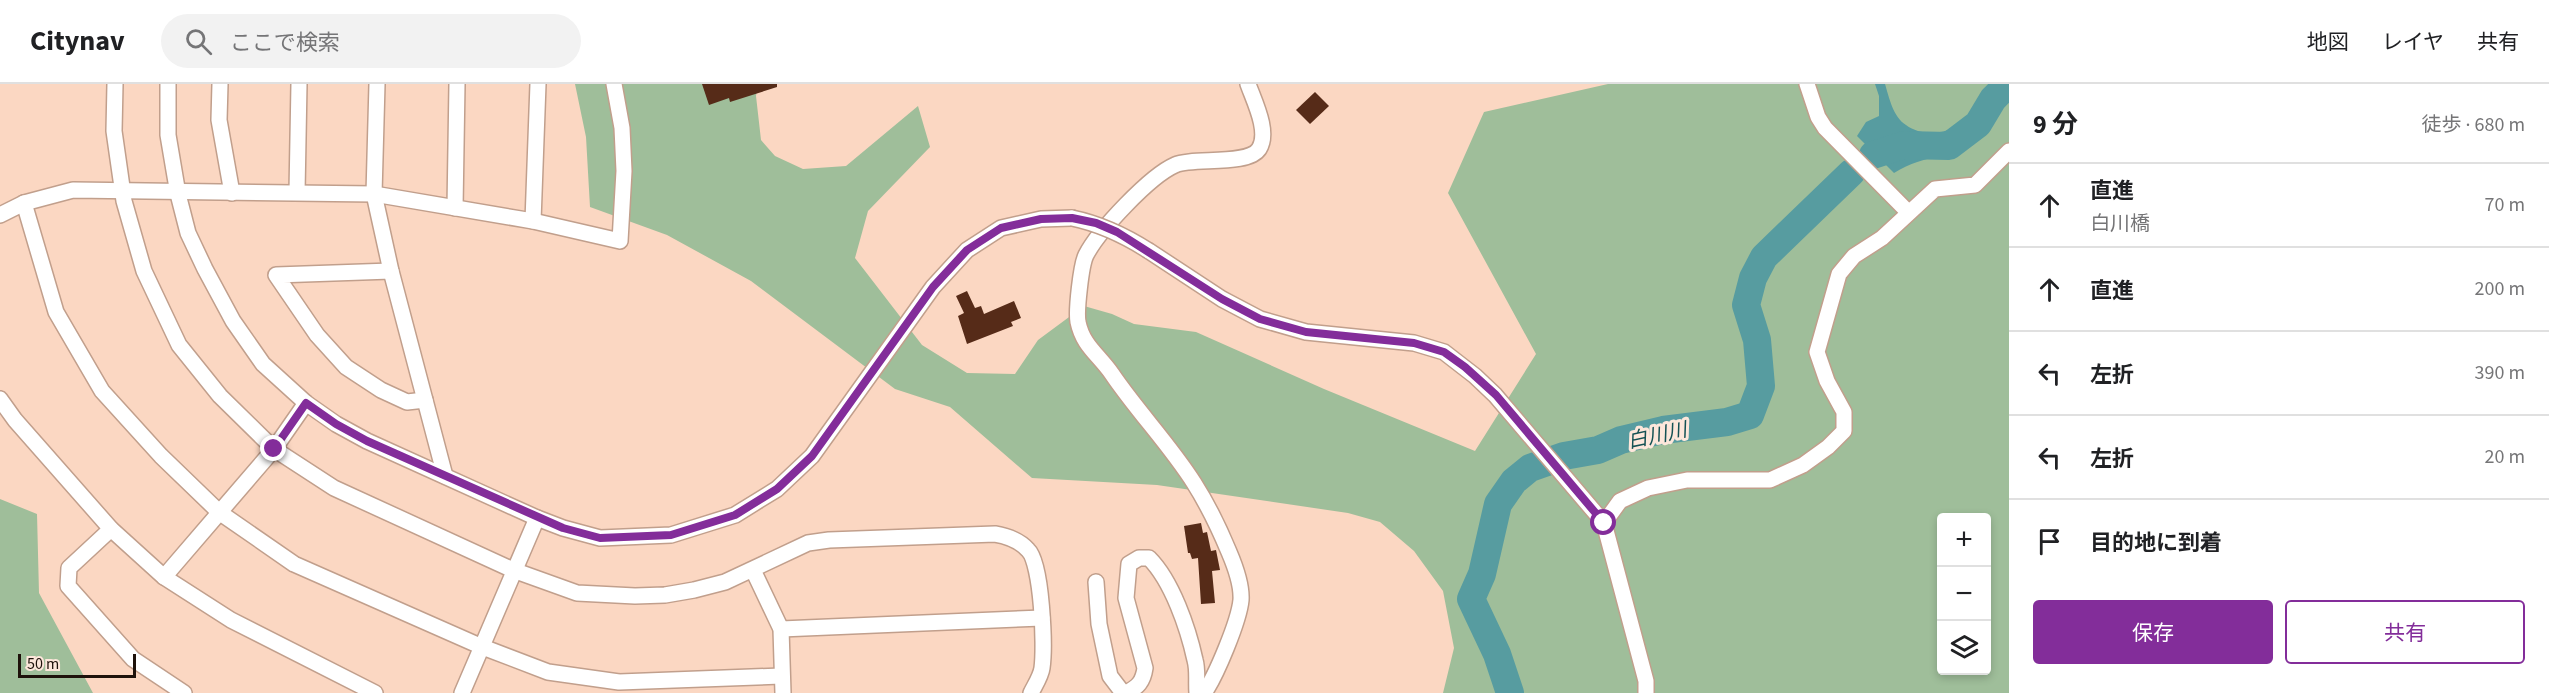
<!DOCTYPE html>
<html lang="ja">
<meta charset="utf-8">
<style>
body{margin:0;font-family:"Source Sans 3","Noto Sans JP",sans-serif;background:#f2f2f2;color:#202124}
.controls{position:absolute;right:18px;bottom:18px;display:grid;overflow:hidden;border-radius:6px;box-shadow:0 3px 9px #0003}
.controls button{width:54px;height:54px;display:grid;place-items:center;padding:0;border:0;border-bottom:2px solid #e0e0e0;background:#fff;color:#202124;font:30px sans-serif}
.scale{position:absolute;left:18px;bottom:15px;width:118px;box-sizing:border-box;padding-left:6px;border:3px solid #1e120b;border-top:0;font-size:16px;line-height:21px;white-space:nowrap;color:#1e120b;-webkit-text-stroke:4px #fde7db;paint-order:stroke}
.stop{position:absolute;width:18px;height:18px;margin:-14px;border:4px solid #832d9a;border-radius:50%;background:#fff}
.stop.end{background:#832d9a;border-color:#fff;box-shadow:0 2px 6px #0008}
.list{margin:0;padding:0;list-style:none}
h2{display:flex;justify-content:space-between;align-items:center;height:78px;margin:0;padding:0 24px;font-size:26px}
h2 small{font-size:20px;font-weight:400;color:#757577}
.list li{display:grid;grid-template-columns:39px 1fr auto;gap:18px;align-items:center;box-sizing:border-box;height:84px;padding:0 24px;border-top:2px solid #e0e0e0}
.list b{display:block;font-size:22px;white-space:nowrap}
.list p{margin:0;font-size:20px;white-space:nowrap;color:#757577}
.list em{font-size:20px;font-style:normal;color:#757577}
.actions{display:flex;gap:12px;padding:18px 24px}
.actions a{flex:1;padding:14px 0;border:2px solid #832d9a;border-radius:6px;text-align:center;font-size:21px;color:#832d9a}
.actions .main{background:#832d9a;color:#fff}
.icon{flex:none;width:33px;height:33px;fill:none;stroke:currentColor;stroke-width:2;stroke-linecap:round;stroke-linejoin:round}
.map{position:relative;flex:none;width:2009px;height:609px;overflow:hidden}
header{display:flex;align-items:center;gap:36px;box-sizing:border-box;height:84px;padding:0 30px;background:#fff;border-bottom:2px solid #e0e0e0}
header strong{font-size:28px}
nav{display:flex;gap:33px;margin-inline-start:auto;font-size:21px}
.search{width:420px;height:54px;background:#f2f2f2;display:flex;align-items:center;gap:15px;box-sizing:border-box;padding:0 21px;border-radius:33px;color:#757577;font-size:22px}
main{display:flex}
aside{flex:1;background:#fff}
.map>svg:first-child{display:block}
</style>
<header>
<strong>Citynav</strong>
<div class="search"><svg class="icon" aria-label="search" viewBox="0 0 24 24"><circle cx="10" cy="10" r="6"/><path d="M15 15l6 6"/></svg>ここで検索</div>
<nav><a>地図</a><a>レイヤ</a><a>共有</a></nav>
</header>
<main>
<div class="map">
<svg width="2009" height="609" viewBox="0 0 2009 609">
<rect width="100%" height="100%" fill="#fbd7c2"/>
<g fill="#9fbe9a" fill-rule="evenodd">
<path d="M575,0h183l-2,12 5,44 14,16 28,13 43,-3 72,-60 12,41 -62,64 -13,47 67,87 45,28 48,1 23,-34 46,-34 28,8 22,10 62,8 128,57 151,62 61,-97 -88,-161 36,-81 124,-28h401v609h-566l11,-45 -11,-57 -29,-40 -34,-29 -32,-9 -191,-28 -125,-7 -82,-71 -55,-18 -144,-108 -84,-46 -77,-28 -4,-70zM1942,434h44v152h-44z"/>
<path d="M0,415l37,15 2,79 54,100h-93z"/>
</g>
<path fill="#579ca0" d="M1875,0h10c4,13 8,33 21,41 20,15 51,6 69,-8l8,13c-32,33 -56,22 -89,43l-37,-37 9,-14 13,-6v-20z"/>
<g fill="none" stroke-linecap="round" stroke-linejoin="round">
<g stroke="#579ca0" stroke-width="28">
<path d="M1873,71l31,-10 45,1 29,-22 15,-25 15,-15"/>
<path d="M1510,609l-13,-39 -26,-55 11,-25 16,-70 16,-23 16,-13 34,-12 34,-6 23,-10 42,-10 64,-8 23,-7 11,-29 -4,-46 -11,-35 7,-27 11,-21 87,-84"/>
</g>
</g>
<g fill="#562b18">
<path d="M702,0h75v3l-47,15 -1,-4 -20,7z"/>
<path d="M1315,8l14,14 -19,18 -14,-14z"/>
<path d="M967,207l8,17 6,-2 3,8 30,-13 7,17 -10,4 2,4 -46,18 -9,-28 6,-3 -8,-17z"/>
<path d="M1201,439l2,10 4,-1 4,19 5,-1 4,20 -8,1 3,32 -14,1 -3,-46 -6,1 -2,-6h-2l-4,-27z"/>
</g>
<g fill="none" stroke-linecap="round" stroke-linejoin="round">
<g stroke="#c19f8c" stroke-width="18">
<g id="minor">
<path d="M115,0l-1,47 10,70 20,70 35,74 41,51 54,53 60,39 179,82 64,23 58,3 30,-1 29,-5 31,-8 83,-39 21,-3 166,-6c12,2 25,7 33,16 14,13 17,97 14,118 -1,8 -7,17 -11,25"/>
<path d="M168,0v51l10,59 10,39 17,36 28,52 30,43 43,39 30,21 31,17 170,77 26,10 37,10 71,-3 64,-20 42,-26 35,-33 121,-169 34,-37 34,-22 40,-9 31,-1"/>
<path d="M220,0l-1,36 13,73"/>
<path d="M377,0l-3,110 17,77 54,205"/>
<path d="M1807,0l11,33 7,11 83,84"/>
<path d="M297,108l2,-108"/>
<path d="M24,119l32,109 46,79 59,65 58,56 75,52 186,82 68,26 71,10 162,-6"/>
<path d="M455,124l2,-124"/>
<path d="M0,131l24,-12 49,-13 301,4 159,27 87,20 4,-70 -2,-43 -8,-44"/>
<path d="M533,137l5,-137"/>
<path d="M1149,167l73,48 38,20 46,13 108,11 30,9 31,24 20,19 109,128 42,158v12"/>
<path d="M391,187l-115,4 41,60 29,32 35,23 26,12 18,-2"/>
<path d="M0,315l15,21 96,109 53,48 67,43 144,73"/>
<path d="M1604,439l16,-22 28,-13 39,-8h83l33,-15 25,-18 16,-16v-19l-17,-31 -10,-29 22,-78 15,-18 28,-18 53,-49 40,-4 34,-34"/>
<path d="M111,445l-42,39 -1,18 65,73 51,34"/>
<path d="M753,486l28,59 2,64"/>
<path d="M164,493l110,-128 32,-46"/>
<path d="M1096,498l3,42 11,52 13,17"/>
<path d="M781,545l261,-11"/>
<path d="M462,609l75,-175"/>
<path d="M1126,609c12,-6 17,-11 19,-25l-19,-70 3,-34 10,-6h10c23,23 39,70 46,102 3,10 1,22 2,33"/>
<path d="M1204,609c12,-17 35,-72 37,-93 1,-16 -6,-34 -12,-48 -10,-24 -21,-47 -35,-69 -24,-38 -57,-72 -82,-109 -14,-20 -29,-28 -34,-52 -2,-11 3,-57 8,-67 13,-25 64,-79 89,-90 17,-8 73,1 84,-16 11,-17 -5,-48 -11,-65"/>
</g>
</g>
<use href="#minor" stroke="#fff" stroke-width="15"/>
<g stroke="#c19f8c" stroke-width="18" stroke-linecap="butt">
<path id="minor-bridge" d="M1072,134c29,6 52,17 77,33"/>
</g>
<use href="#minor-bridge" stroke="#fff" stroke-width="15"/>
</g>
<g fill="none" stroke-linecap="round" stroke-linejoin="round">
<path stroke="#832d9a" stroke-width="8" d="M274,365l32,-46 30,21 31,17 196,87 37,10 71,-3 64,-20 42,-26 35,-33 121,-169 34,-37 34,-22 40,-9 31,-1 24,5 21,9 105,67 38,20 46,13 108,11 30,9 21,15 31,28 108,128"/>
</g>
<g text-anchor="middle" stroke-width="6" stroke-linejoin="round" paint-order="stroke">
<g font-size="20" font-style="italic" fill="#145154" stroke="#fde7db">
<text transform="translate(1657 351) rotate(-12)" y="7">白川川</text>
</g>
</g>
</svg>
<div class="controls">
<button>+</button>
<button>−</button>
<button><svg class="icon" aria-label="layers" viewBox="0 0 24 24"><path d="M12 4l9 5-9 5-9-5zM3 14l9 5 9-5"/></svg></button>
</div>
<div class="scale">50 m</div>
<div class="stop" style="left:1604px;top:439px"></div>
<div class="stop end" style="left:274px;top:365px"></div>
</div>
<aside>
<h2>9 分<small>徒歩 · 680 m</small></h2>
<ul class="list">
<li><svg class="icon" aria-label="ahead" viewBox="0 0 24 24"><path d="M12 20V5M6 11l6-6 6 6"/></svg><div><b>直進</b><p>白川橋</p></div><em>70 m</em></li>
<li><svg class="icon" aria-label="ahead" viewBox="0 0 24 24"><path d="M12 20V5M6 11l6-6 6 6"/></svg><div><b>直進</b></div><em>200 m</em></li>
<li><svg class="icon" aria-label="left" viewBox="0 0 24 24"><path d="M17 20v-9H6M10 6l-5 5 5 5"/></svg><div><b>左折</b></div><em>390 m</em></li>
<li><svg class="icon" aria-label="left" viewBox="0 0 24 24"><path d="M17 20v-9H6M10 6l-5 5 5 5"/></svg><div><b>左折</b></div><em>20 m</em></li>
<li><svg class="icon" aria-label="arrive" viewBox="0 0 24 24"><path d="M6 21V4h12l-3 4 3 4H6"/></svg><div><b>目的地に到着</b></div></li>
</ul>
<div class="actions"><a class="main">保存</a><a>共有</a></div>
</aside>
</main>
